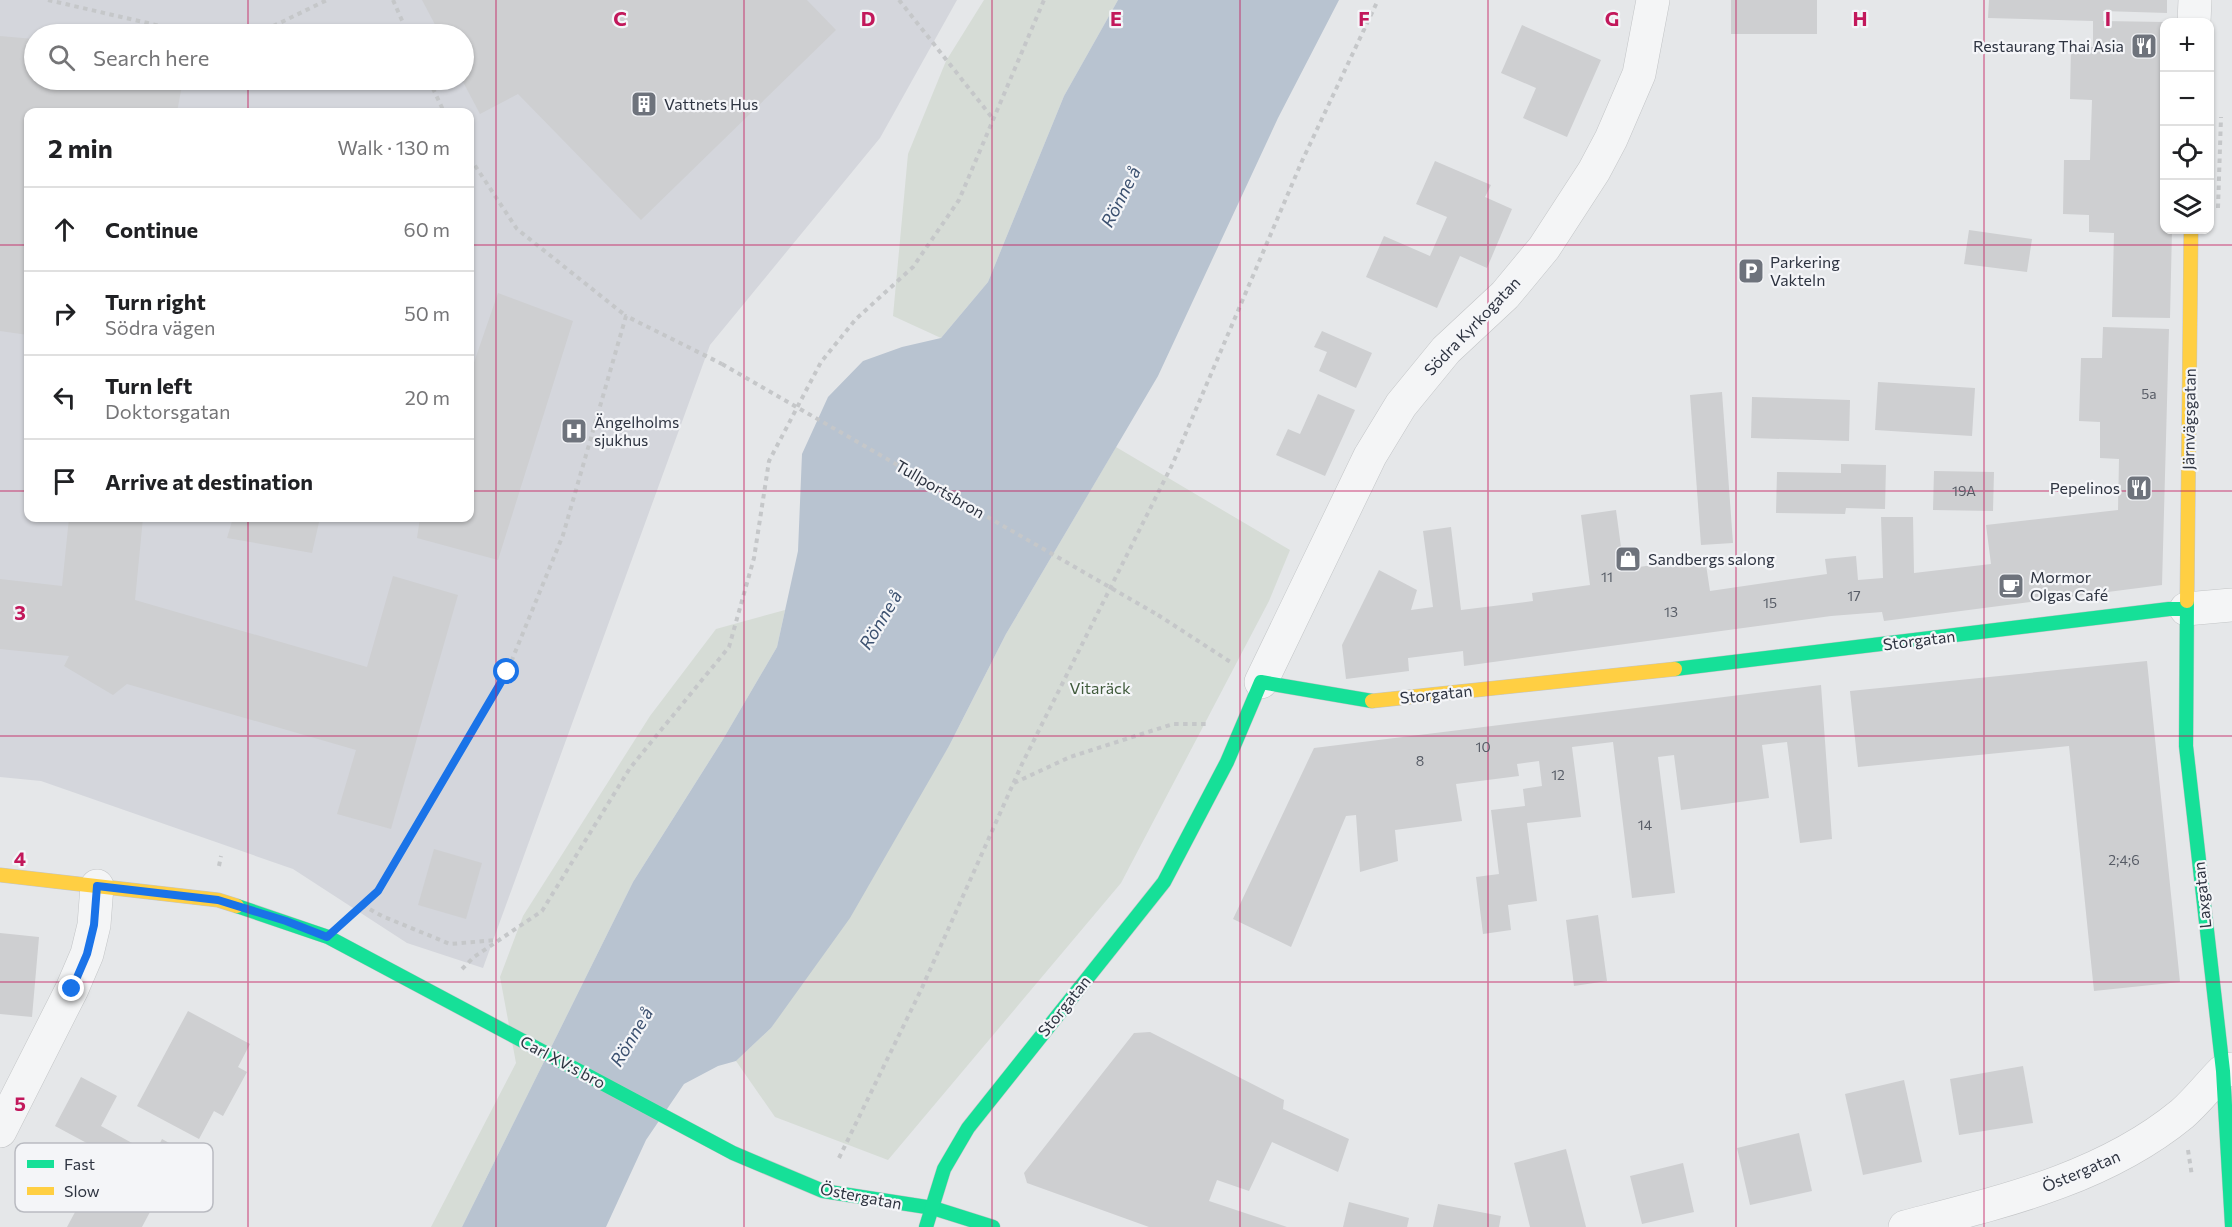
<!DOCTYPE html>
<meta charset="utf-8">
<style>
body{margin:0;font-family:Commissioner,sans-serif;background:#f6f6f6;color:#202124}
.controls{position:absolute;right:18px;top:18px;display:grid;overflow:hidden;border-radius:12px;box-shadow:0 2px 4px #0004}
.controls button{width:54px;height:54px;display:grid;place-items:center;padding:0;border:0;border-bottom:2px solid #e0e0e0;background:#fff;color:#202124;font:30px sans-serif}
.stop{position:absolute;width:18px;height:18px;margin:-14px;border:4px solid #1a73e8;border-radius:50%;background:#fff}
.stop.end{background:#1a73e8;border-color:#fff;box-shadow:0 2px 6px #0008}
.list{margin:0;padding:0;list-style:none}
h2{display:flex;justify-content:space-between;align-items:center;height:78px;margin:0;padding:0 24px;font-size:26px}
h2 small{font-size:20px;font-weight:400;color:#757577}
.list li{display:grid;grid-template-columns:39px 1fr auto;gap:18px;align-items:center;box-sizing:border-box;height:84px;padding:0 24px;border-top:2px solid #e0e0e0}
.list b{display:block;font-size:22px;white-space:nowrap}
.list p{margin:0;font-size:20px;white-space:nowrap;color:#757577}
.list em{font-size:20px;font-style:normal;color:#757577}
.icon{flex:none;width:33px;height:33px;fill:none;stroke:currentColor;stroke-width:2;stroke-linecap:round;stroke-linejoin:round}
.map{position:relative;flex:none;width:2232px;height:1227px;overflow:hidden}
.search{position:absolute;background:#fff;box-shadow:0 2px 4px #0004;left:24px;top:24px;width:450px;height:66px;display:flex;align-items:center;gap:15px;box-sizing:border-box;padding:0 21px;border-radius:33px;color:#757577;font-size:22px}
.panel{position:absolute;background:#fff;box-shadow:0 2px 4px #0004;left:24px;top:108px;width:450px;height:414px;border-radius:12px}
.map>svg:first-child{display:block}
</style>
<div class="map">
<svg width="2232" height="1227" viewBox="0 0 2232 1227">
<rect width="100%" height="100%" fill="#e5e7e9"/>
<path fill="#d4d6dc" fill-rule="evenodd" d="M0,0h957l-77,138 -170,207 -227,623 -76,-25 -114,-74 -252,-88 -41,-4zM34,34h430v46h-430zM28,112h442v406h-442z"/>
<g fill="#d6dcd6">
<path d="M984,0h134l-54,96 -76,186 -47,56 -48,-22 15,-162 38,-93z"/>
<path d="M1116,447l174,103 -21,51 -148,282 -233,277 -113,-43 -39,-56 35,-33 178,-282 57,-112z"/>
<path d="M785,610l-8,37 -55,94 -89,141 -171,345h-31l85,-164 -16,-86 23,-61 127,-200 66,-87z"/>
</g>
<path fill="#b8c3d0" d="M1118,0h221l-61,118 -120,258 -152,258 -57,112 -99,172 -79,110 -35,33 -18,5 -34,18 -38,56 -40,87h-144l171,-345 89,-141 55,-94 21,-96 4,-97 26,-57 35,-36 39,-14 39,-9 47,-56 76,-186z"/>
<g fill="#cecfd1">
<path d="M422,0h385l29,30 -195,190 -123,-126 -38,20 -18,-34 2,-46h-24z"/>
<rect x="1731" y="0" width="86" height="34"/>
<path d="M1989,0h178v13l-64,-2v10l61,1v208h8l-2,88 -58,-1 2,-84 -25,-1v-17l-26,-1 1,-54h26l2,-60 -22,-1 1,-53 22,1v-26l-105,-3z"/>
<path d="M1522,25l79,35 -34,77 -44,-19 13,-30 -35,-15z"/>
<path d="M0,36l34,3v41h149l-6,32h-149v223l-28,-4z"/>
<path d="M1435,161l56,24 -6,12 27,12 -25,59 -27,-12 -23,52 -71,-31 18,-41 46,20 17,-39 -31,-13z"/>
<path d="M1969,230l63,9 -5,33 -63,-8z"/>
<path d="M498,293l75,28 -75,239 -81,-22 3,-20h50v-144z"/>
<path d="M2103,327l66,2 -7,256 -278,36 -2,-9 -51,4 -367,50 -1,-15 -55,7 1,13 -63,8 -4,-34 37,-75 38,20 -6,20 22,-3 -10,-76 28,-4 10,83 72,-9 -1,-8 58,-8 -9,-70 35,-5 8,59 81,-11 5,33 117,-17 -2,-15 31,-3 2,24 25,-2 -2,-61h32l1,56 77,-9 -5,-39 132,-15 1,-51 -19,-1v-36l-21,-1 2,-63h21z"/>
<path d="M1322,331l50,22 -16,35 -37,-17 8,-19 -13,-5z"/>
<path d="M1878,382l97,6 -3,48 -97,-6z"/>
<path d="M1722,392l11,151 -32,2 -11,-150z"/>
<path d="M1318,394l37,16 -30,66 -49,-21 12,-26 12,5z"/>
<path d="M1752,397l98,3 -1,41 -98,-3z"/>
<path d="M1841,464l45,1 -1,44 -39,-1 -1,6 -69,-1 1,-41 64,1z"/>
<path d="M1934,471l60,1 -1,39 -60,-1z"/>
<path d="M69,518h74l-8,82 232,67 26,-91 65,19 -67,234 -54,-15 19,-64 -229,-66 -14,11 -49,-29 5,-10 -69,-7v-70l62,7z"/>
<path d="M233,518h87l-8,35 -85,-15z"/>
<path d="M2147,661l33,321 -86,9 -25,-245 -211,21 -8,-76z"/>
<path d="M1821,685l11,154 -32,4 -13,-101 -25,3 7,53 -88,12 -7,-55 -16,2 17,136 -43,5 -19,-156 -41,5 9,70 -54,6 10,78 -29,4 3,25 -28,4 -7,-57 23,-3 -8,-64 34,-4 -2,-17 19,-3 -3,-25 -22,3 2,12 -63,8 6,37 -67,9 3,31 -38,11 -4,-57 -10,1 -55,131 -58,-28 81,-171z"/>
<path d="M434,849l48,14 -16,56 -48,-14z"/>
<path d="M1598,915l9,66 -33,5 -8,-66z"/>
<path d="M0,933l39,4 -7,80 -32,-3z"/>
<path d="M188,1011l62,33 -12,23 9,5 -24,44 -9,-5 -15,28 -62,-33z"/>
<path d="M1150,1032l134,68 -1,9 66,30 -11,33 -66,-30 -23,49 -32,-11 -8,21 78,26h-138l-122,-44 -3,-10 110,-140z"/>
<path d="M2023,1066l10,57 -74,12 -9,-56z"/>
<path d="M81,1077l36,19 -16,30 53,29 8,-16 25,14 -14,27 -19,-10 -4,7 -95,-51z"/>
<path d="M1904,1080l18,82 -59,13 -18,-81z"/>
<path d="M1799,1133l13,58 -62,14 -13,-57z"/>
<path d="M1566,1149l20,78h-56l-16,-64z"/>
<path d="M102,1162l58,31 -18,34h-75z"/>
<path d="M1683,1163l11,49 -52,12 -12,-48z"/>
<path d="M1349,1202l60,16 -2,9h-64z"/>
<path d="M1438,1204l63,12 -2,11h-66z"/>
</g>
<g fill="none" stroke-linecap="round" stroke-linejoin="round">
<g stroke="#c3c5c7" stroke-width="34">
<g id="street">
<path d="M2194,22l1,-22"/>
<path d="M2186,609l46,-4"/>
<path d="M1261,682l109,-226 31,-51 45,-55 59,-55 39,-47 50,-77 17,-32 28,-65 14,-74"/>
<path d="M0,1131l72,-142 15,-35 7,-29 3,-39"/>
<path d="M1905,1227c96,-25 198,-48 277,-113 14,-12 27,-29 41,-43l9,-2"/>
</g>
</g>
<g stroke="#c3c5c7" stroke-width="15">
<g id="fast">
<path d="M2187,601l-1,145 37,325 9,155"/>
<path d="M1675,669l494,-60h17"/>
<path d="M237,906l91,31 405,216 90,38 110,17 60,19"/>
<path d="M926,1227l18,-58 24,-41 196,-246 63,-120 34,-80 111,19"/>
</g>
</g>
<g stroke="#c3c5c7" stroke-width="15">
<g id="slow">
<path d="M2187,601l4,-371"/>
<path d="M1372,701l303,-32"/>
<path d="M0,875l218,25 19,6"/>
</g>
</g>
<g stroke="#c5c7c9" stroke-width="4" stroke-dasharray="4.5 4.5" stroke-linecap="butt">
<path d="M48,0l147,34"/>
<path d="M393,0l15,34"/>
<path d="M899,0l95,120"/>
<path d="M257,34l70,-34"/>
<path d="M429,80l15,32"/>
<path d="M470,158l47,71 109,87"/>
<path d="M2218,208l3,-91"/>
<path d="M1158,615l74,48"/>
<path d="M1014,783l56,-26 103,-33h33"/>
<path d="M219,866l2,-10"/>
<path d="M362,905l20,11 68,28 47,-4"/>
<path d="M355,912l23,-21 129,-219 56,-137 63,-219 96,48"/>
<path d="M462,969l12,-12 68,-46 88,-143 99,-121 25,-89 15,-97 52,-99 35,-43 57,-52 46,-67 85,-200"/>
<path d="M2188,1150l4,26"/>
<path d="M839,1158l82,-168 101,-226 151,-301 129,-302 76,-161"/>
</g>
<use href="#street" stroke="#f4f5f6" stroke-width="33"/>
<use href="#fast" stroke="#16e098" stroke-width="14"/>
<use href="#slow" stroke="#ffcf43" stroke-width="14"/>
<path stroke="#c5c7c9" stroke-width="4" stroke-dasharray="4.5 4.5" stroke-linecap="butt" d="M722,364l436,251"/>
</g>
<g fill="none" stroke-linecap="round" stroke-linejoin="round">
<path stroke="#1a73e8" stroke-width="8" d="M72,989l15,-35 7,-29 3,-39 121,14 68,21 41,16 51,-46 129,-219"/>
</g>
<path fill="none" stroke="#c2185b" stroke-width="1.5" stroke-opacity="0.55" d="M248,0v34M496,0v1227M744,0v1227M992,0v1227M1240,0v1227M1488,0v1227M1736,0v1227M1984,0v1227M248,80v32M0,245h28M470,245h1762M0,491h28M470,491h1762M248,518v709M0,736h2232M0,982h2232"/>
<defs>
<g id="restaurant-square" transform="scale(1.35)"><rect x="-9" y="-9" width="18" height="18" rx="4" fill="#6e737c" stroke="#f4f5f8"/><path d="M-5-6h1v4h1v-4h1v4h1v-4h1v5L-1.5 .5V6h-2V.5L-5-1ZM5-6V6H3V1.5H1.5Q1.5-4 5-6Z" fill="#fff"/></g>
<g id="building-square" transform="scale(1.35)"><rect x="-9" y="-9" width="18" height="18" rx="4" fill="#6e737c" stroke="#f4f5f8"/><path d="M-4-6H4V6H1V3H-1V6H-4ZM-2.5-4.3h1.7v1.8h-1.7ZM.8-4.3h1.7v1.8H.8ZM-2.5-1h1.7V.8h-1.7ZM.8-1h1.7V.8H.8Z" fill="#fff"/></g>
<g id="parking-square" transform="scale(1.35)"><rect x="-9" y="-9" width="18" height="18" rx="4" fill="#6e737c" stroke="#f4f5f8"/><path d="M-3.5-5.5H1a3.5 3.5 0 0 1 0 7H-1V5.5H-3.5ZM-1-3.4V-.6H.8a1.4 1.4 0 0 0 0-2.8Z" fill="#fff"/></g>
<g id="hospital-square" transform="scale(1.35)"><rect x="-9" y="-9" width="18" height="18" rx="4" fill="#6e737c" stroke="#f4f5f8"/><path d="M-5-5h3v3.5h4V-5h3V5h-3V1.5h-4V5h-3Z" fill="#fff"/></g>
<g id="shop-square" transform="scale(1.35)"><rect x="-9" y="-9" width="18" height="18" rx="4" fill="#6e737c" stroke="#f4f5f8"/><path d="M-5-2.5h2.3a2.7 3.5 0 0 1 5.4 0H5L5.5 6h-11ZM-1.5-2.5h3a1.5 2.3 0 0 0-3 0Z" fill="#fff"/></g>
<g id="cafe-square" transform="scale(1.35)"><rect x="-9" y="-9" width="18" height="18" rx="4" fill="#6e737c" stroke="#f4f5f8"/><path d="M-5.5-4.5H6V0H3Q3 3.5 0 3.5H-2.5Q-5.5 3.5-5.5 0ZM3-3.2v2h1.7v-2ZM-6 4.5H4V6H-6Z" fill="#fff"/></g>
</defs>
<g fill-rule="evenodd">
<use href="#restaurant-square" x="2144" y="46"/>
<use href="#building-square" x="644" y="104"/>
<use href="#parking-square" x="1751" y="271"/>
<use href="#hospital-square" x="574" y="431"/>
<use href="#restaurant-square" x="2139" y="488"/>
<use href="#shop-square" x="1628" y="559"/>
<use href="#cafe-square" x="2011" y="586"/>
</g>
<g text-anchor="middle" stroke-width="4.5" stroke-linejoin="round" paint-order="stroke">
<g font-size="14" fill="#575c66">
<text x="2149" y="399">5a</text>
<text x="1964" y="496">19A</text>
<text x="1607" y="582">11</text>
<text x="1854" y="601">17</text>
<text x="1770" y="608">15</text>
<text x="1671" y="617">13</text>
<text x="1483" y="752">10</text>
<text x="1420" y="766">8</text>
<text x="1558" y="780">12</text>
<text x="1645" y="830">14</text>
<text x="2124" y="865">2;4;6</text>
</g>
<g font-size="16" fill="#2e3441" stroke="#f4f5f8" text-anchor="start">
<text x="2124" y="52" text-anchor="end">Restaurang Thai Asia</text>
<text x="664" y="110">Vattnets Hus</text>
<text x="1770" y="268">Parkering<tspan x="1770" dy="18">Vakteln</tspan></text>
<text x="594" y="428">Ängelholms<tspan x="594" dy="18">sjukhus</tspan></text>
<text x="2120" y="494" text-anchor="end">Pepelinos</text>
<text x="1648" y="565">Sandbergs salong</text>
<text x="2030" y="583">Mormor<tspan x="2030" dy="18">Olgas Café</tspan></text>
</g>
<g font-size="16" fill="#2e3441" stroke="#f4f5f8">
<text transform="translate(1472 326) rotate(-46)" y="6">Södra Kyrkogatan</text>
<text transform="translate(2189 419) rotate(-89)" y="6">Järnvägsgatan</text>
<text transform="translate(940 489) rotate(30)" y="6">Tullportsbron</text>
<text transform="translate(1919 640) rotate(-7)" y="6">Storgatan</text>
<text transform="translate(1436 694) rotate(-6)" y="6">Storgatan</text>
<text transform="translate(2202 895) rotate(-96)" y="6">Laxgatan</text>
<text transform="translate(1064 1006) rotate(-51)" y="6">Storgatan</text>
<text transform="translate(563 1062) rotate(28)" y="6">Carl XV:s bro</text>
<text transform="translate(2081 1171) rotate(-23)" y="6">Östergatan</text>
<text transform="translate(861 1196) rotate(11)" y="6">Östergatan</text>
</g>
<g font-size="16" fill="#415b3c" stroke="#f4f5f8">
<text x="1100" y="694">Vitaräck</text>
</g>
<g font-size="18" font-style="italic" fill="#3c5170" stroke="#f4f5f8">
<text transform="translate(1121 197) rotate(-63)" y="6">Rönne å</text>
<text transform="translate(881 620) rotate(-59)" y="6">Rönne å</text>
<text transform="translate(632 1037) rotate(-59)" y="6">Rönne å</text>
</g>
</g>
<rect x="15" y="1143" width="198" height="69" rx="9" fill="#f4f5f8" stroke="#b9bbc1" stroke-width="1.5"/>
<rect x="27" y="1160" width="27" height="8" fill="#16e098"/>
<rect x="27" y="1187" width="27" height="8" fill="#ffcf43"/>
<g font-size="16" fill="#2e3441">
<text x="64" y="1170">Fast</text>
<text x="64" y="1197">Slow</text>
</g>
<g font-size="20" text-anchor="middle" font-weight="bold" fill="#c2185b" stroke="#f4f5f8" stroke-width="4.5" stroke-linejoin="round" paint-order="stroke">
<text x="620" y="26">C</text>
<text x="868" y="26">D</text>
<text x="1116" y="26">E</text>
<text x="1364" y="26">F</text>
<text x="1612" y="26">G</text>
<text x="1860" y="26">H</text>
<text x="2108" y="26">I</text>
<text x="20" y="620">3</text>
<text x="20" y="866">4</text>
<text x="20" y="1111">5</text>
</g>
</svg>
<div class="controls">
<button>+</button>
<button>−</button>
<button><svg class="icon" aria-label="locate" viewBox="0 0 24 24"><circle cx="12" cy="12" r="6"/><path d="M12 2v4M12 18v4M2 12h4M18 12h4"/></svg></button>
<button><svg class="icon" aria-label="layers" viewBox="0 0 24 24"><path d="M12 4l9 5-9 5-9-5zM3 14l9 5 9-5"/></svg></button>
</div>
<div class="stop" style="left:507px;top:672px"></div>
<div class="stop end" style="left:72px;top:989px"></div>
<div class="search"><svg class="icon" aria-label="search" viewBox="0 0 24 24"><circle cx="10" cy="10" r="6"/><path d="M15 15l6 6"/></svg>Search here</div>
<section class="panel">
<h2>2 min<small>Walk · 130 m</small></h2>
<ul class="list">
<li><svg class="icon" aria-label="ahead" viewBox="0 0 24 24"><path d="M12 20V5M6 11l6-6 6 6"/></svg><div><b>Continue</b></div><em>60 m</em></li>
<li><svg class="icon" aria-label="right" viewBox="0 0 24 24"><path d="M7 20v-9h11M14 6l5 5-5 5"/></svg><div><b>Turn right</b><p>Södra vägen</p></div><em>50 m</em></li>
<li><svg class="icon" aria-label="left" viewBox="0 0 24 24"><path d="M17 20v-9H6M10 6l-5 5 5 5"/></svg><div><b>Turn left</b><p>Doktorsgatan</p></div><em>20 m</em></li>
<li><svg class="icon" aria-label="arrive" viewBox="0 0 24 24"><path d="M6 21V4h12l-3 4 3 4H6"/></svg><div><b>Arrive at destination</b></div></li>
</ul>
</section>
</div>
